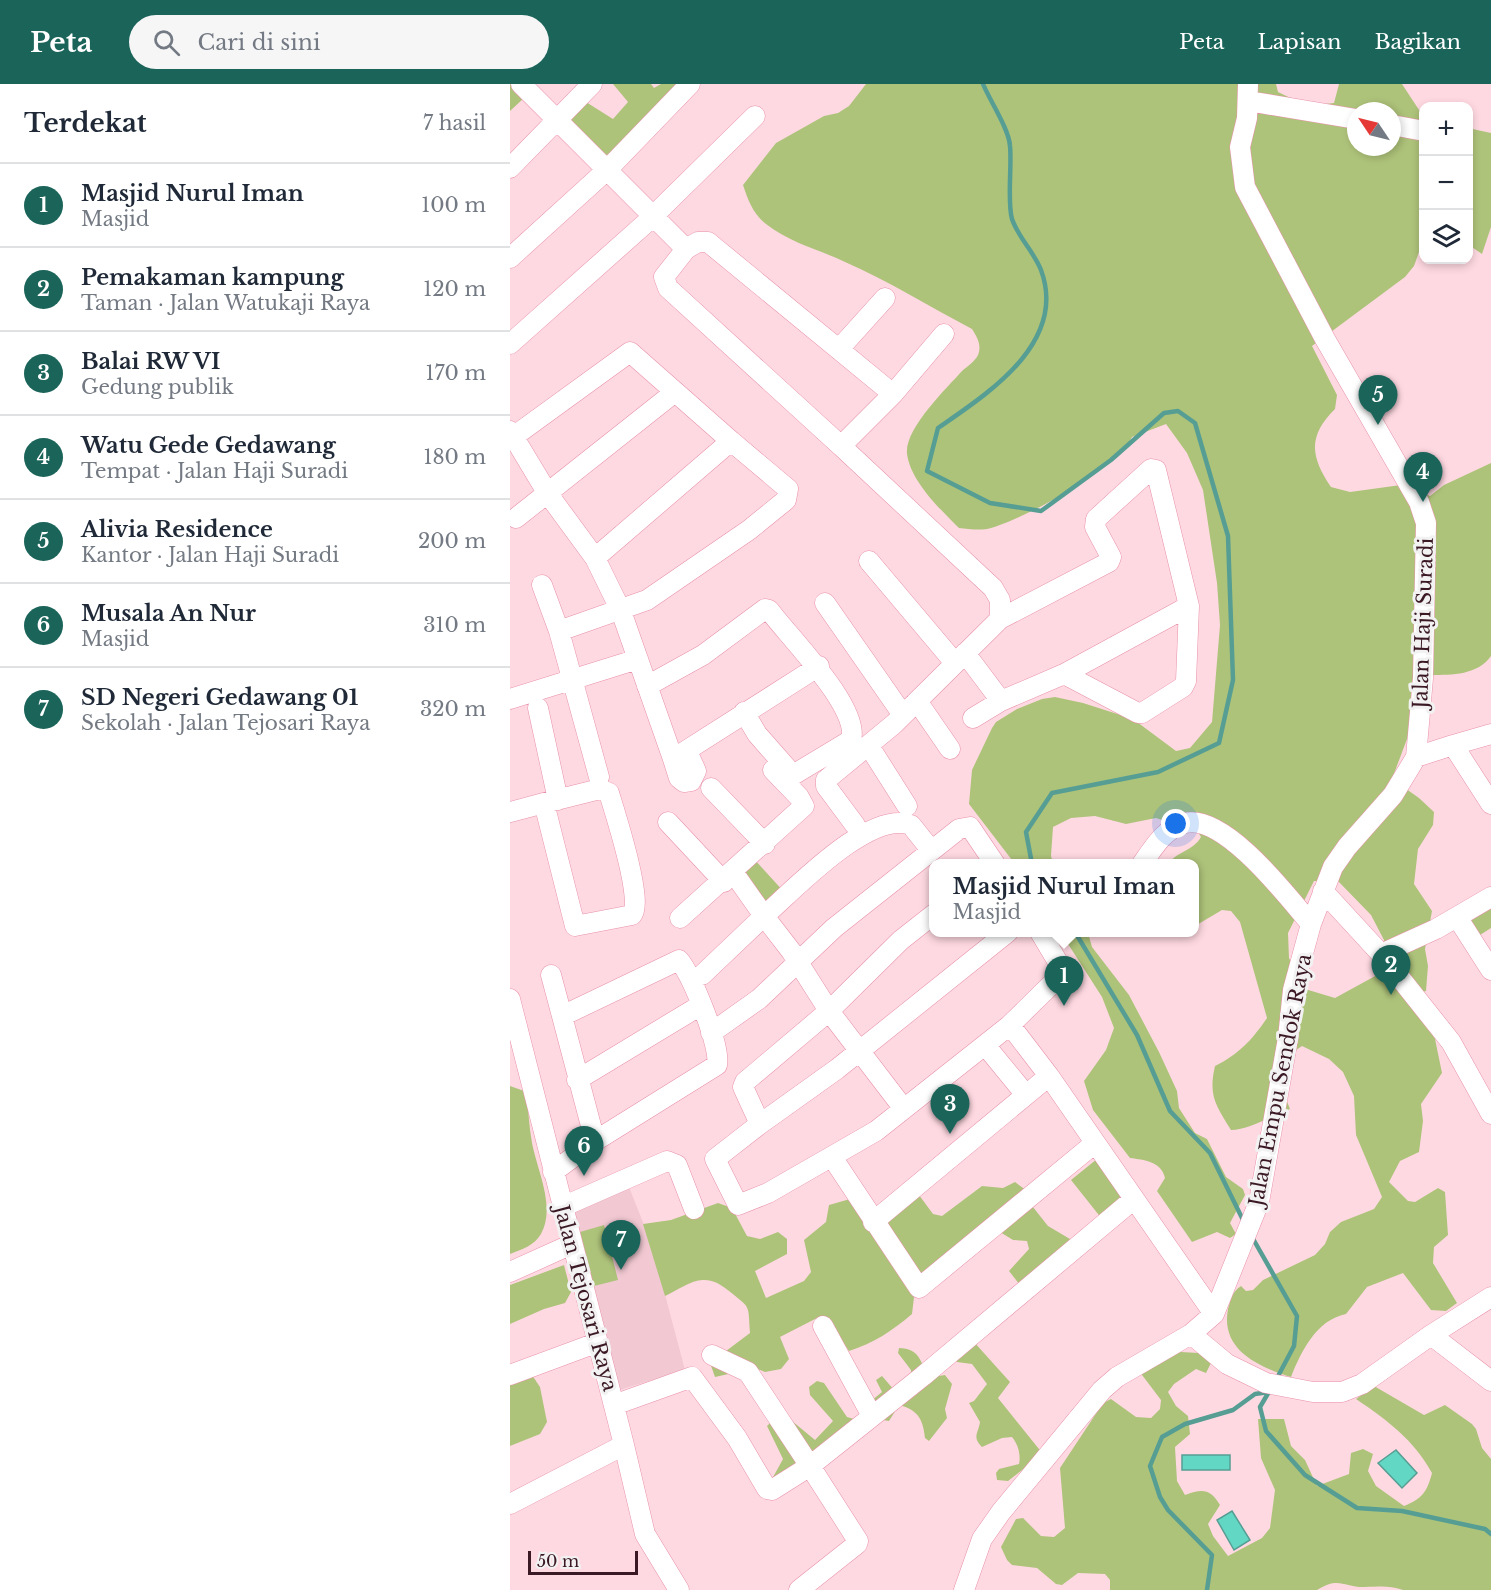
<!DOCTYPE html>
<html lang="id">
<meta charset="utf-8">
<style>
:root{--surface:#fff;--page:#f6f6f7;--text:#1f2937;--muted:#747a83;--line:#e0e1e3;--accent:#1b645a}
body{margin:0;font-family:"Libre Baskerville",serif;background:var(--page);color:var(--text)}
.controls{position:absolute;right:18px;top:18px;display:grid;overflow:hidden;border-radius:12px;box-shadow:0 3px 9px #0003}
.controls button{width:54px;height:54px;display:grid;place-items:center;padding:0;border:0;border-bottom:2px solid var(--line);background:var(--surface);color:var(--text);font:30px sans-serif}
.compass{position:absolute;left:837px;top:18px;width:54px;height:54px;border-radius:50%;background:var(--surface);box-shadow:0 3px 9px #0003;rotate:305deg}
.scale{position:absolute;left:18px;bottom:15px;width:110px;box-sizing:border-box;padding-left:6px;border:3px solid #3b1924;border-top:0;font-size:16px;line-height:21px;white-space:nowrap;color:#3b1924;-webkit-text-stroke:4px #f2f2f2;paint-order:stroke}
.you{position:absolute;left:666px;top:740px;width:21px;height:21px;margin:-15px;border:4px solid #fff;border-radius:50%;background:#1a73e8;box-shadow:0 0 0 9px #1a73e833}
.badge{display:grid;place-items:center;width:39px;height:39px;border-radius:50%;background:var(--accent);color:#fff;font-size:20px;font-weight:700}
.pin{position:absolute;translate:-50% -50px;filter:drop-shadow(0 2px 3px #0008)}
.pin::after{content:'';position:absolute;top:32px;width:21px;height:18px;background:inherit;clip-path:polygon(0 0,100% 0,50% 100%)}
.popup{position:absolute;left:419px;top:775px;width:270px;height:78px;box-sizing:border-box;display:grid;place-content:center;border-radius:12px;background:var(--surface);filter:drop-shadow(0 2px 4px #0005);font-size:20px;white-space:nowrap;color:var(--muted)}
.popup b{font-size:22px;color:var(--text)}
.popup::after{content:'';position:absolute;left:50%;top:100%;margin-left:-12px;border:12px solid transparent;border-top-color:var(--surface)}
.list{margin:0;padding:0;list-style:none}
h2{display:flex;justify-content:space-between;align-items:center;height:78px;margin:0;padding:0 24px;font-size:26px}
h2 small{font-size:20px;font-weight:400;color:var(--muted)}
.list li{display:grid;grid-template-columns:39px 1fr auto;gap:18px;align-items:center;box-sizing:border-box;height:84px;padding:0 24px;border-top:2px solid var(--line)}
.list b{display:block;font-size:22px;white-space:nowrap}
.list p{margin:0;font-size:20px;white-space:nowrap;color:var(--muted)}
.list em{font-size:20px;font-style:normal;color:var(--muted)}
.icon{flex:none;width:33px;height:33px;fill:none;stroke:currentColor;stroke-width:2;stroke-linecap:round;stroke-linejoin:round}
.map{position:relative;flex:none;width:981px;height:1506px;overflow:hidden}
header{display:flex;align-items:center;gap:36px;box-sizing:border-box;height:84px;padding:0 30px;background:var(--accent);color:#fff}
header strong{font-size:28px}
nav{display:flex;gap:33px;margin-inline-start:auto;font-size:21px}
.search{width:420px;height:54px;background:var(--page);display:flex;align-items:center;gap:15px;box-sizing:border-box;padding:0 21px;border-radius:33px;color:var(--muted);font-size:22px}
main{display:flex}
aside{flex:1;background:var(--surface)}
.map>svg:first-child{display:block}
</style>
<header>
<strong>Peta</strong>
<div class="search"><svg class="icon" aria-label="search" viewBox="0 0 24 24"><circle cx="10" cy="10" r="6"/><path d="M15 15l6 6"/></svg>Cari di sini</div>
<nav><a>Peta</a><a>Lapisan</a><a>Bagikan</a></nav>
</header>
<main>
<aside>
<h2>Terdekat<small>7 hasil</small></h2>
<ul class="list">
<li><span class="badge">1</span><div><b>Masjid Nurul Iman</b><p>Masjid</p></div><em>100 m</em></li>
<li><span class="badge">2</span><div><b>Pemakaman kampung</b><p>Taman · Jalan Watukaji Raya</p></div><em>120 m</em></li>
<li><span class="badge">3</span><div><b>Balai RW VI</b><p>Gedung publik</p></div><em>170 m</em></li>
<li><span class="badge">4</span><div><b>Watu Gede Gedawang</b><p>Tempat · Jalan Haji Suradi</p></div><em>180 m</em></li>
<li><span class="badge">5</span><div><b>Alivia Residence</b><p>Kantor · Jalan Haji Suradi</p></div><em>200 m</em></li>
<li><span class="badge">6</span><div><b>Musala An Nur</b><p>Masjid</p></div><em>310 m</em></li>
<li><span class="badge">7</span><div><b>SD Negeri Gedawang 01</b><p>Sekolah · Jalan Tejosari Raya</p></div><em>320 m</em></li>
</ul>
</aside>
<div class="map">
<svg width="981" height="1506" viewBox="0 0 981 1506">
<rect width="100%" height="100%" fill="#ffd9e2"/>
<path fill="#f2c9d3" d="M 117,1098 L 142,1161 L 175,1286 L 106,1307 L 55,1123 Z"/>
<path fill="#aec37a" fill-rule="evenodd" d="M 0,0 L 14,14 L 0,27 Z
M 103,0 L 141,0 L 144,4 L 151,0 L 171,0 L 108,65 L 95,72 L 56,36 L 76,18 L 103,35 L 118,18 Z
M 356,0 L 766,0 L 768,8 L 797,22 L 824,19 L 829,0 L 892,0 L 913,32 L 913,157 L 904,182 L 895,193 L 802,262 L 827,311 L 825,325 C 798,352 800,372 821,403 L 840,408 L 891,401 L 920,412 L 934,401 L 981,379 L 981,572 C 968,591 942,591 921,591 L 882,695 L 909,714 L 924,728 L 923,741 L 908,765 L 904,800 L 922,827 L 915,865 L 918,882 L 916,907 L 896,912 L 924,950 L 932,989 L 911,1020 L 913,1037 L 909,1068 L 890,1077 L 879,1098 L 898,1117 L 905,1118 L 928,1104 L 935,1108 L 938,1151 L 924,1163 L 923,1179 L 947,1219 L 936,1227 L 921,1226 L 893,1189 L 857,1203 L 836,1230 C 806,1236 791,1268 781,1293 C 750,1283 710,1267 718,1225 C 721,1215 722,1208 731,1202 L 736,1207 L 743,1206 L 753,1196 L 805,1171 L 815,1160 L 820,1148 L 831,1138 L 864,1125 L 872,1113 L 846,1051 L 844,1012 L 833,988 L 819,975 L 792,962 L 763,982 L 780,1025 C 761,1032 739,1046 721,1046 C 706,1021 698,1012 705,982 C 729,970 742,956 757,934 L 730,838 L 721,827 L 712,826 L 685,842 L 684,780 L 659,779 C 668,767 683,767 691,753 L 676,729 L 652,736 L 646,734 L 616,740 L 585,732 L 561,734 L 543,743 L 541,772 L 543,779 L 505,780 L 459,720 L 462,686 L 482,644 L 486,638 L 507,625 L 532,615 L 545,613 L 573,619 L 623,635 L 666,667 L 680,664 L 702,638 L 710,541 L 707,499 L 693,406 L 677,369 L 656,340 L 622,353 C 608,385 515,434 481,444 C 472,447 458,445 449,444 C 430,425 401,398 397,370 C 394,345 437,304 452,287 C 457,283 466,276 468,271 C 472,261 467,253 462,245 C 420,223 379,197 335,178 C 308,165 280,159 256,140 C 243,130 238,116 233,101 L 266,59 L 314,32 L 328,29 L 339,22 ZM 846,27 L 882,27 L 882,63 L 846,63 ZM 804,797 L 828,797 L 861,831 L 874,856 L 874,892 L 867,891 L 825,914 L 795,905 L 779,874 L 778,849 Z
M 958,44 L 981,49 L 981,143 L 972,170 L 959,161 Z
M 244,775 L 275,809 L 258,824 L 227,791 Z
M 981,820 L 981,844 L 970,851 L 961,843 L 958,832 Z
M 551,849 L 578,849 L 582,863 L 619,911 L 649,968 L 667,1007 L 669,1024 L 685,1049 L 697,1055 L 716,1093 L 733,1105 L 735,1111 L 720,1139 L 726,1150 L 720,1154 L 707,1148 L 682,1158 L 647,1107 L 655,1094 C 651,1077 634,1076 620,1074 L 583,1026 L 574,997 L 596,966 L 604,944 L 592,913 Z
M 0,1002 L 17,1008 C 18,1025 19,1042 22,1059 C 27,1086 46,1123 31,1150 C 24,1162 12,1165 0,1170 Z
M 587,1075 L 618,1114 L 592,1135 L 561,1096 Z
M 505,1098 L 517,1107 L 420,1189 L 407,1188 L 402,1230 C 382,1247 364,1259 339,1267 L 316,1234 L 307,1234 L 270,1253 L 279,1275 L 271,1285 L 255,1288 L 245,1284 L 205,1293 L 200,1279 L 240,1249 C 238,1219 241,1225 219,1207 C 211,1201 205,1196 194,1196 C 183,1195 166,1207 155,1212 L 133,1140 L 161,1136 L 208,1119 L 222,1124 L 237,1152 L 250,1155 L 268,1148 L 277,1155 L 277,1170 L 245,1187 L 256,1214 L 294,1197 L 301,1188 L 294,1156 L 316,1138 L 319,1121 L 340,1115 L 360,1145 L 409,1111 L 423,1130 L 432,1132 L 472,1102 L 493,1104 Z
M 519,1118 L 538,1142 L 560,1155 L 564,1160 L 510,1201 L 499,1187 L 519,1165 L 517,1157 L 503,1156 L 490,1148 Z
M 94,1141 L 108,1196 L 84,1202 L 70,1148 Z
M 54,1181 L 61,1208 L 55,1219 L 34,1225 L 0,1240 L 0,1201 Z
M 464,1258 L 500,1298 L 488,1314 L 533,1370 L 498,1397 L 487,1396 L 486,1389 L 489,1385 L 509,1380 C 511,1371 508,1360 502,1353 L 492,1354 L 472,1363 C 462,1353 468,1350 470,1338 L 459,1319 L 464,1317 L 477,1300 L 462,1280 L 447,1278 L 441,1272 Z
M 389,1264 C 409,1264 412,1278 417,1294 L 435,1291 L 442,1300 L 435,1325 L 437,1334 L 419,1357 L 415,1354 C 413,1335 408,1326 389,1321 L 379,1337 L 367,1335 L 361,1317 L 372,1308 L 366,1296 L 372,1292 L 385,1307 L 401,1291 L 401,1286 L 388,1269 Z
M 671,1268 L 689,1269 L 701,1279 L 696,1289 L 686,1285 L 664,1300 L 658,1308 L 666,1322 L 678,1332 L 680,1350 L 665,1363 L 667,1397 L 675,1411 C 692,1405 700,1404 710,1421 L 698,1440 L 703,1452 L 718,1472 L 752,1454 L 760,1444 L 765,1406 L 751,1374 L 748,1335 L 774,1335 L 781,1362 L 795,1376 L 807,1402 L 839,1390 L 841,1369 L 853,1365 L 863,1370 L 858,1387 L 866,1402 L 894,1422 C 912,1415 917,1408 922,1389 C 904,1356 877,1336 846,1315 L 864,1302 L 914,1331 L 935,1321 L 962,1340 L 966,1345 L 972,1364 L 981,1375 L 981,1506 L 893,1506 C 878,1501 869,1503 854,1503 C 833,1503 829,1492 807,1506 L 600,1506 L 600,1496 L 595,1490 L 568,1489 L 552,1501 L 546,1500 L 527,1484 L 502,1481 L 497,1476 L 491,1463 L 506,1435 L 513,1434 L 531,1452 L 544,1453 L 555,1444 L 550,1384 L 593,1319 L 601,1315 L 626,1333 L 641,1334 L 650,1325 L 651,1316 L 629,1287 L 661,1270 Z
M 22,1291 L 30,1303 L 37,1338 L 30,1350 L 0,1362 L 0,1300 Z
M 307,1297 L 314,1299 L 337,1333 L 351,1337 L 356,1349 L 327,1373 L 293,1379 L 262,1395 L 273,1375 L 257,1342 L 263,1336 L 276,1332 L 305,1356 L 323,1337 L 300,1311 L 299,1303 Z"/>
<path fill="#62d7c4" stroke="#569e94" stroke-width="1.5" d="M 886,1366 L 907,1389 L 892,1404 L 868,1379 Z
M 672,1371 L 720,1371 L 720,1386 L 672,1386 Z
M 722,1427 L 740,1456 L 724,1466 L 707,1436 Z"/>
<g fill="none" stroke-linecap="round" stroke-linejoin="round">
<path stroke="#569e94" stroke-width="4.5" d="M 473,0 C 480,17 499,45 500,62 C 502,82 497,118 502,135 C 508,153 524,168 531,186 C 558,259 477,310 428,344 L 417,387 L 480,419 L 531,427 L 601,376 L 654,329 L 668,327 L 685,339 L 718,452 L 723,596 L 709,659 L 648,688 L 542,709 L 516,748 L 522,780
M 565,848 L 627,951 L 660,1027 L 700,1069 L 734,1138
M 742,1153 L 787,1232 L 784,1262 L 766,1296
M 760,1306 L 750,1323 L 756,1347 L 795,1391 L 847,1424 L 892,1427 L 975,1445 L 981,1450
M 697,1506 L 702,1471 L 658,1426 L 650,1413 L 640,1382 L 652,1353 L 675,1340 L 723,1326 L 745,1310 L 759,1308"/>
<defs>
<path id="minor" d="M 11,0 L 176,165 L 154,193 L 158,204 L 331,362 L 383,310 L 198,158 L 188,158 L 176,165
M 738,17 L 846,35
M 882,41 L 914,47
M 0,84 L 82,0
M 0,174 L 98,85 L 180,0
M 0,260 L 137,138 L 245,32
M 329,265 L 375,214
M 383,310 L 434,250
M 0,347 L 38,410 L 85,474 L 111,527 L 163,675 L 309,582
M 3,353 L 120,268 L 221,357 L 85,474
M 331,362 L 483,504 L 490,516 L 490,535 L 384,640 L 316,696 L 316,702 L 345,741
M 6,434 L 165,308
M 359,477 L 445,579
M 32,501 L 49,547 L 89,693
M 315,519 L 393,631
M 49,547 L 137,516 L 239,446 L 276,416 L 278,405 L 221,357
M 455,569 L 491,617
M 554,590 L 679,522
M 137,602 L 193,571 L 255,525 L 259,526 C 278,552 351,624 341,656 L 283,691 L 247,650 L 234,628
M 0,615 L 128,575
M 407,617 L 440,665
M 28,624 L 48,716
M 463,634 L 491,617 L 554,590 L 628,629 L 632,629 L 673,603 L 676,597 L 679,522 L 646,386 L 641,385 L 586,435 L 585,443 L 601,473 L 599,478 L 490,535
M 943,661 L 981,650
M 359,662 L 397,722
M 906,673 L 943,661 L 981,720
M 163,675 L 169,694 L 174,698 L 181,697 L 186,687 L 177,667
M 201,704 L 255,760
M 0,728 L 34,719 L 65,842 L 122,831 C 134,818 105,729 99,709 L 90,705 L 34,719
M 158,738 L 214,798
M 632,780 C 643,764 655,744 675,739 C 714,729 778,813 801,840
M 223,788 L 254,832 C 283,807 359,725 401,741 L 421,766
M 813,807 L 871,870 L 941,958 L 981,1030
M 424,830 L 391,856 L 319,927 L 235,998 L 233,1003 L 250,1040 L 327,985 L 498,848
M 947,833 L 981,886
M 170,834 L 294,722 L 289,713 L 263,686
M 871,870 L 926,845 L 981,813
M 41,891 L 52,932
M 192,891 L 254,832 L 281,867 L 319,927 L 394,1025
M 0,915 L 114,1361 L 135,1450 L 169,1506
M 500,941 L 551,891 L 549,880 L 530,848
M 201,949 L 249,915 L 324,844 L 449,745 L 460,743 L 485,780
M 475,961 L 516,1011
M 67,996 L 191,921
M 250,1040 L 205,1075 L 228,1121 L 258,1109 L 366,1047 L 500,941 L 539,992 L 704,1230
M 322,1073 L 409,1204 L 585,1059
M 43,1088 L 85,1057 L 207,981 C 211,962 182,892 169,876 L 52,932 L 85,1057
M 52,1123 L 157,1077 L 167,1081 L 184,1125
M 363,1138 L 539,992
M 0,1188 L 62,1160
M 313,1242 L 362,1332
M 681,1250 L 717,1280 L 756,1299 L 803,1308 L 832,1308 L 852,1300 L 921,1251 L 981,1213
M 921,1251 L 981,1297
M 202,1271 L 238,1288 L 300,1382 L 413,1292 L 624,1115
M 0,1291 L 86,1259
M 104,1321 L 182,1293 L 227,1354 L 257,1405 L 262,1406 L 300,1382 L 348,1457 L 347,1460 L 289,1506
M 0,1420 L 114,1361
M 454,1506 L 472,1455 L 491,1428 L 592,1306 L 607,1293 L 681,1250 L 704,1230 L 749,1118 L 778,954 L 783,906 L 801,840 L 823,783 L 837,763 L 883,711 L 906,673 L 913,594 L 916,439 L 909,418 L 815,255 L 735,103 L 730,63 L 737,34 L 738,0"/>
</defs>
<use href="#minor" stroke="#e891aa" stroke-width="21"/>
<use href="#minor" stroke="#fff" stroke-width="20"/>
</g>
<g text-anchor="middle" stroke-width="6" stroke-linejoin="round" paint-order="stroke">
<g font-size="20" fill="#3b1924" stroke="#f2f2f2">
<text transform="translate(913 539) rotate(-88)" y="7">Jalan Haji Suradi</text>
<text transform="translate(770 996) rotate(-79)" y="7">Jalan Empu Sendok Raya</text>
<text transform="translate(76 1214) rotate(75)" y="7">Jalan Tejosari Raya</text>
</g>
</g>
</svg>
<div class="controls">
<button>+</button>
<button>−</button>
<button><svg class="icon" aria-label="layers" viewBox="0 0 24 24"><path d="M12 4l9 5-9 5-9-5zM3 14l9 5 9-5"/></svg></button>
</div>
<svg class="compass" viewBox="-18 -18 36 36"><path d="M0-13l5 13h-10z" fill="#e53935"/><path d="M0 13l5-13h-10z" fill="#747a83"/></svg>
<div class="scale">50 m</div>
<div class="you"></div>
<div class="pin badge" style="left:554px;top:922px">1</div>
<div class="popup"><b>Masjid Nurul Iman</b>Masjid</div>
<div class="pin badge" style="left:881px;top:911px">2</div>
<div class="pin badge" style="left:440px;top:1050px">3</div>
<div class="pin badge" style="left:913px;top:418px">4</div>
<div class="pin badge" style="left:868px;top:341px">5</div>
<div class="pin badge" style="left:74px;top:1092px">6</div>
<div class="pin badge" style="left:111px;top:1186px">7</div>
</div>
</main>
